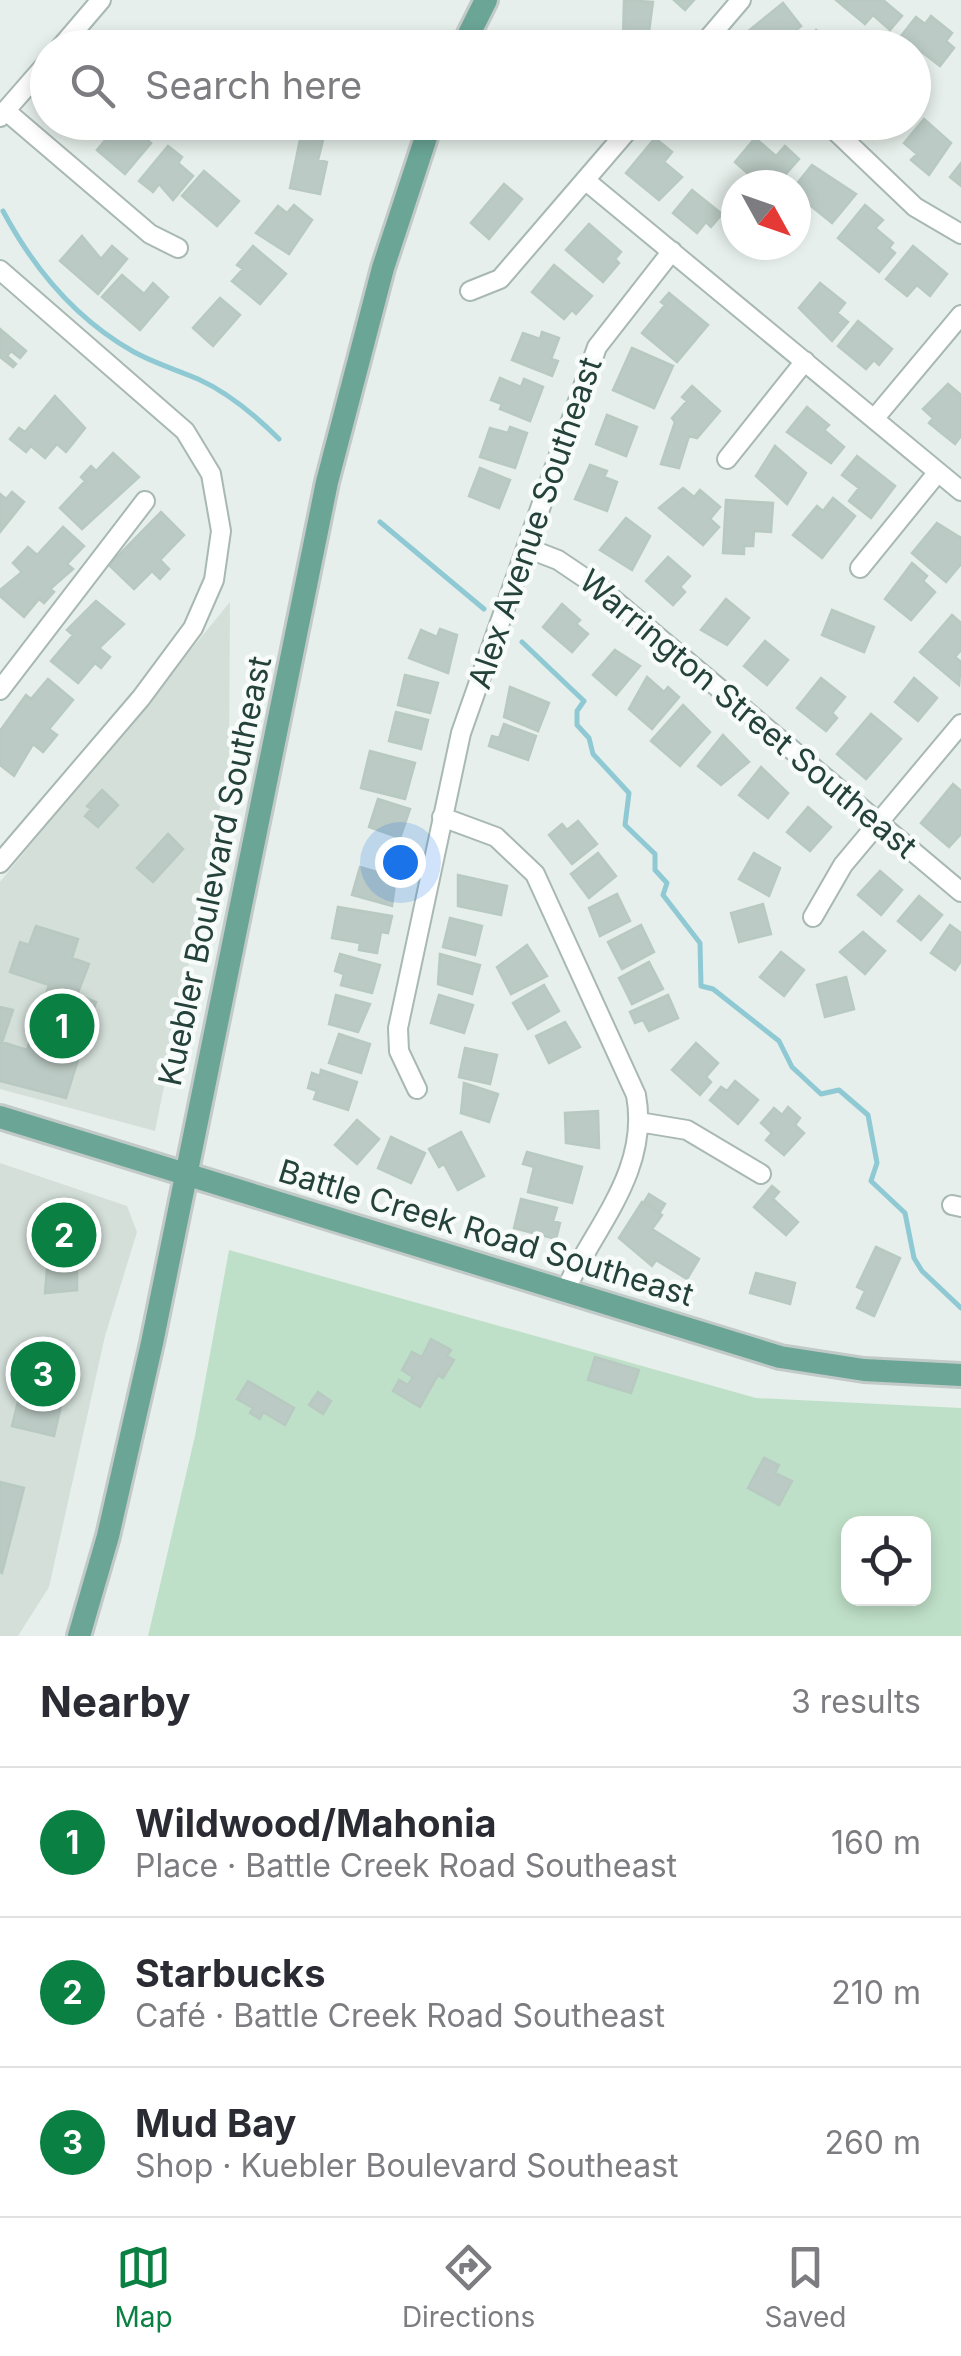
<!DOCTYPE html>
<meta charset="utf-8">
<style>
:root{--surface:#fff;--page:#f2f2f3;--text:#2b2b33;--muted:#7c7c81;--line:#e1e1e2;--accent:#0b8043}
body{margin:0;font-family:Inter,sans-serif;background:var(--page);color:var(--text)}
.controls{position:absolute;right:30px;bottom:30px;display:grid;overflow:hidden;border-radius:20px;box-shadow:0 5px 15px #0003}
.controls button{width:90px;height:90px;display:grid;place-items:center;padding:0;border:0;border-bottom:2px solid var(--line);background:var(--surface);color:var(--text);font:50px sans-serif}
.compass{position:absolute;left:721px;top:170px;width:90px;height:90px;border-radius:50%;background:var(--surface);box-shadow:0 5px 15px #0003;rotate:130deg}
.you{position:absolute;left:400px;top:862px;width:35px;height:35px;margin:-25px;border:8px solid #fff;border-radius:50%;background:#1a73e8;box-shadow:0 0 0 15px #1a73e833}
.badge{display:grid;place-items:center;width:65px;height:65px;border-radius:50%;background:var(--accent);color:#fff;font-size:32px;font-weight:700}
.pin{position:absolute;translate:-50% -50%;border:5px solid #fff;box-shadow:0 2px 10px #0006}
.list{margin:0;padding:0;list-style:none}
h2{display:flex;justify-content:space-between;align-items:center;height:130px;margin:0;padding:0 40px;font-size:42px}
h2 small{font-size:32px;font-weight:400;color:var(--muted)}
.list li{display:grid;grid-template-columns:65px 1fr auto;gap:30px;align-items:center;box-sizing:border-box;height:150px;padding:0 40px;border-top:2px solid var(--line)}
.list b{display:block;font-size:38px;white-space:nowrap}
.list p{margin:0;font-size:32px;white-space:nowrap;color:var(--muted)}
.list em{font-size:32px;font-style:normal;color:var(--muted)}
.icon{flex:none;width:55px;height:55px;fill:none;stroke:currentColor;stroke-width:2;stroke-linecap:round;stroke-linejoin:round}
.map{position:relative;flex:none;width:961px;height:1636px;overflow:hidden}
.search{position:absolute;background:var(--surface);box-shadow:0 5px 15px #0003;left:30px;right:30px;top:30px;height:110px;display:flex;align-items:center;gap:25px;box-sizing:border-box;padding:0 35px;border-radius:55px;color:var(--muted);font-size:38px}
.sheet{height:580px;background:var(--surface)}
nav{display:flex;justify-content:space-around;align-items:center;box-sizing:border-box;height:140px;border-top:2px solid var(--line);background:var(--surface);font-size:28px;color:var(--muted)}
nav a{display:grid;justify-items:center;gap:5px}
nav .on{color:var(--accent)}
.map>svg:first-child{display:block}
</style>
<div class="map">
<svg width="961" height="1636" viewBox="0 0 961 1636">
<rect width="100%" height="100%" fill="#e6efeb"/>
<path fill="#d4dfda" d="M 230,602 L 229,763 L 155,1131 L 0,1089 L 0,882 Z
M 0,1163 L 127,1206 L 137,1232 L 105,1336 L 49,1587 L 18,1636 L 0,1636 Z"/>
<path fill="#bfe0c8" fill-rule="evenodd" d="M 229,1250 L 756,1398 L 961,1408 L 961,1636 L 148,1636 L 195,1436 ZM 848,1524 L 924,1524 L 924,1598 L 848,1598 Z"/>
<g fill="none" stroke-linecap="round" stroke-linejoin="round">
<path stroke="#8ec9d4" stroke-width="5" d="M 3,211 C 34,269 75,319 134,352 C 154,363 177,370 198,379 C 229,393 256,416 279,439
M 380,522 L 484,609
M 522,642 L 584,701 L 577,711 L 577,725 L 589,738 L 593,754 L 629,793 L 625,825 L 655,854 L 655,870 L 667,883 L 663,895 L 700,943 L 701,986 L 713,989 L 779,1041 L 792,1067 L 821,1094 L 839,1090 L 868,1115 L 877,1163 L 871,1181 L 905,1213 L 914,1258 L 922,1271 L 961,1308"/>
</g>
<path fill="#bbcac4" stroke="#b8c9c2" stroke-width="2.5" d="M 624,0 L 653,2 L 647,46 L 623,43 Z
M 674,0 L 694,0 L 685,10 Z
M 836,0 L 883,0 L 902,16 L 890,30 L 873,15 L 865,24 Z
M 783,3 L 801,26 L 785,39 L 780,32 L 762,48 L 734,48 L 731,45 Z
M 931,16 L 952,33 L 946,41 L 954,48 L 940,66 L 901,36 L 916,17 L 925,24 Z
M 816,30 L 829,41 L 832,37 L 845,48 L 802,48 Z
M 924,119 L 951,143 L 929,175 L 911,160 L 917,154 L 904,143 Z
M 60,122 L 90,122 L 77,137 Z
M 120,122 L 128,122 L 151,143 L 125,174 L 97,150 Z
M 530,122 L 551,122 L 543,132 Z
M 869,122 L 894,122 L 883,135 Z
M 301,135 L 323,140 L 318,160 L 327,162 L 320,194 L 290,188 Z
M 655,138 L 672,152 L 664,162 L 682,177 L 659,200 L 626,173 Z
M 755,138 L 776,156 L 785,146 L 799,159 L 776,185 L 761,185 L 735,162 Z
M 168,146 L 182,157 L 178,163 L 193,176 L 173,200 L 159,184 L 153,192 L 139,181 Z
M 961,163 L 961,186 L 950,177 Z
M 812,165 L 856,194 L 832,223 L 796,194 L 796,185 Z
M 204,171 L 239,201 L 217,226 L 182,196 Z
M 504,184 L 522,199 L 489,239 L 471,223 Z
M 692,190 L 722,214 L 711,227 L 706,222 L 697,233 L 673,213 Z
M 294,205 L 312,220 L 289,254 L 256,233 L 278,206 L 287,213 Z
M 865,205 L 883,220 L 875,228 L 893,243 L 889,248 L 895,253 L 879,272 L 838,238 Z
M 589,224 L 621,252 L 615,259 L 619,263 L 603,282 L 566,250 Z
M 82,236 L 101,259 L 112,246 L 127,259 L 98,294 L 60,261 Z
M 253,246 L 286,274 L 260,304 L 232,281 L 243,269 L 237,265 Z
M 913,246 L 947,274 L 930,296 L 917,285 L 907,296 L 886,279 Z
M 554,265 L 592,296 L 576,314 L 572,310 L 564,319 L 532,292 Z
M 122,275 L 144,294 L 153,283 L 168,297 L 140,330 L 102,297 Z
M 820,283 L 845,303 L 837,313 L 848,322 L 832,341 L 799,308 Z
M 669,293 L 708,325 L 677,362 L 642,333 L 665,305 L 661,302 Z
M 220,298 L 240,315 L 213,346 L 193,328 Z
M 858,321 L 892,349 L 879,365 L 874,360 L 866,369 L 838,346 Z
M 0,329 L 26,351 L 20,358 L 11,351 L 7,356 L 16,364 L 13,367 L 0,357 Z
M 542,332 L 559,338 L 551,359 L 558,361 L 552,376 L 512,360 L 523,333 L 540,339 Z
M 632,348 L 673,366 L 654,408 L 613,390 Z
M 500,378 L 521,387 L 524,379 L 543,387 L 530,421 L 500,409 L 502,404 L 491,400 Z
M 948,384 L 961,395 L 961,436 L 955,444 L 929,423 L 933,418 L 923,409 Z
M 692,386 L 720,411 L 697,438 L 689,436 L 679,468 L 661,464 L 675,422 L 672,418 L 687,401 L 682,397 Z
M 55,396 L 85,428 L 66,452 L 57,444 L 45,458 L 31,446 L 26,452 L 10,439 L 19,428 L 25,432 Z
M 807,407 L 829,425 L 824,430 L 844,447 L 831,463 L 787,432 Z
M 607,415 L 637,427 L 626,456 L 596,444 Z
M 510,427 L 527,433 L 515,468 L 480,457 L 490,428 L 508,433 Z
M 775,446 L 806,473 L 787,504 L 756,476 Z
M 113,453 L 139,477 L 82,529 L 60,508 L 85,481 L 81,477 L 91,466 L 96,471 Z
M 857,456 L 895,486 L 871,518 L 849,501 L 859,488 L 842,475 Z
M 590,465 L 607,471 L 604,477 L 617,482 L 607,511 L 575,499 Z
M 480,468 L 510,480 L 499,508 L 469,496 Z
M 683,488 L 694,497 L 700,490 L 720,507 L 710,519 L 719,527 L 703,545 L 659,508 Z
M 12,492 L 24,502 L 0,532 L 0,494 L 6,499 Z
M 833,498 L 855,516 L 822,558 L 793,535 L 817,506 L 823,511 Z
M 726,500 L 773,503 L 771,532 L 754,531 L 753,546 L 744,546 L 744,554 L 723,553 Z
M 161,512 L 184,535 L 160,560 L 169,569 L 160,579 L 152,571 L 134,589 L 109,565 Z
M 626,518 L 650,536 L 632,570 L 600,550 Z
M 937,523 L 961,538 L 961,564 L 946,582 L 912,553 Z
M 63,527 L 84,546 L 67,564 L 73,569 L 50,589 L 54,592 L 44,603 L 39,599 L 24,617 L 0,596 L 0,590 L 22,572 L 13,563 L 28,547 L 37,555 Z
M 668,557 L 690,576 L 680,587 L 685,592 L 673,605 L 646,581 Z
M 912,563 L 927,576 L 923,581 L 935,592 L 911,620 L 885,599 Z
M 726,599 L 749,618 L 727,645 L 701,630 Z
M 96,601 L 124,624 L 99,648 L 110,657 L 101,668 L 95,663 L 78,683 L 51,661 L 73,635 L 67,630 Z
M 562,604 L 580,620 L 576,624 L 588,634 L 572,652 L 543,627 Z
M 832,610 L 874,627 L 864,652 L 822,635 Z
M 952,615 L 961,623 L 961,650 L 955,657 L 961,662 L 959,685 L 920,652 Z
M 440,629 L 457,635 L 448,673 L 409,658 L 421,630 L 437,637 Z
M 765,641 L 788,660 L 767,685 L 744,666 Z
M 615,650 L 640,666 L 616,695 L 593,675 Z
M 405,675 L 438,683 L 430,713 L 398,705 Z
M 647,677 L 664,692 L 668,687 L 679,697 L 652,729 L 629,709 Z
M 821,678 L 845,697 L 832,713 L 837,718 L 826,731 L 797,708 Z
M 914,678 L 937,698 L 918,721 L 895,702 Z
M 48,679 L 73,700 L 49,729 L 57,735 L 43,752 L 33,744 L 14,776 L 0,765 L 0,731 L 26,695 L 31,699 Z
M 510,687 L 549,703 L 538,731 L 504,717 Z
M 683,705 L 710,732 L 680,766 L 651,741 Z
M 396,712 L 428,720 L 421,749 L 389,741 Z
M 871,714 L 901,739 L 866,779 L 837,754 Z
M 504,724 L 536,736 L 528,760 L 489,746 L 492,736 L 499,738 Z
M 723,735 L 749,762 L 721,785 L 698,766 Z
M 370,751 L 415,763 L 405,799 L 361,788 Z
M 761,767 L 788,793 L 768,818 L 739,795 Z
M 953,784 L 961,791 L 961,834 L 949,847 L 921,823 Z
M 102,790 L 118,805 L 98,827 L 85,816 L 91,809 L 87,806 Z
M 378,799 L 410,809 L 400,838 L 369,827 Z
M 808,807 L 831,827 L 810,851 L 787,832 Z
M 578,821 L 597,844 L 572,864 L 549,835 L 562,824 L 567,830 Z
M 168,834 L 183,849 L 153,882 L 137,868 Z
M 598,853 L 616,876 L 589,898 L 571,874 Z
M 754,853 L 780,868 L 769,896 L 739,879 Z
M 380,864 L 397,869 L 392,906 L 352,895 L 360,867 L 377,872 Z
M 880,871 L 902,890 L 881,915 L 858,895 Z
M 458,875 L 507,886 L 501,915 L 458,906 Z
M 617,894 L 630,921 L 600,936 L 589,908 Z
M 919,896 L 942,915 L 921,940 L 898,921 Z
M 763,904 L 771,934 L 739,942 L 731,913 Z
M 338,907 L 392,916 L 388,933 L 381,932 L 377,953 L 359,950 L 360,943 L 332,938 Z
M 450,918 L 482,926 L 475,955 L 443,947 Z
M 641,925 L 654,952 L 622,969 L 608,942 Z
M 950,925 L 961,933 L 961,961 L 955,970 L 931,953 Z
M 36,926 L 78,939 L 72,958 L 89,964 L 77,995 L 96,1002 L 66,1098 L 0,1081 L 0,1007 L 13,1010 L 2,1042 L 27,1050 L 49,985 L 10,972 L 20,942 L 29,945 Z
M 863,932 L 885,951 L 865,974 L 840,952 Z
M 527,945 L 547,976 L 511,994 L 497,967 Z
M 781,952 L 804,970 L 784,996 L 760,977 Z
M 340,954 L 380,965 L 372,993 L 341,985 L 344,974 L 335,971 Z
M 440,954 L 480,965 L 472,994 L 438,984 Z
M 649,962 L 663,989 L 632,1004 L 619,978 Z
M 846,977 L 854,1009 L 825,1017 L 817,985 Z
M 544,985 L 559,1011 L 528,1029 L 513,1003 Z
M 336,995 L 370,1004 L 358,1032 L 329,1024 Z
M 439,995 L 473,1005 L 464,1033 L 431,1023 Z
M 668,995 L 678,1018 L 649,1031 L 643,1020 L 635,1023 L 630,1012 Z
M 565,1022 L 580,1047 L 549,1063 L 536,1036 Z
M 339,1034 L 370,1044 L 361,1073 L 329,1063 Z
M 696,1043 L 718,1063 L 706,1077 L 711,1082 L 700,1095 L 672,1070 Z
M 465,1048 L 497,1055 L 490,1084 L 459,1077 Z
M 321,1070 L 357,1082 L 348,1110 L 314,1099 L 317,1091 L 308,1088 L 312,1073 L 320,1076 Z
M 735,1081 L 758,1100 L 738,1124 L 710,1100 L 721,1087 L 727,1091 Z
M 464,1083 L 498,1094 L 489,1122 L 461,1113 Z
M 788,1107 L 800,1118 L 795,1125 L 804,1133 L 784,1155 L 766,1140 L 772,1133 L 761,1123 L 774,1108 L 782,1115 Z
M 598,1111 L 599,1148 L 566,1143 L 565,1113 Z
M 357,1120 L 379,1139 L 357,1164 L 335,1145 Z
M 461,1132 L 484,1176 L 458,1190 L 444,1164 L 439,1167 L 429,1149 Z
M 391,1137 L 425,1153 L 411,1183 L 378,1168 Z
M 527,1152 L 582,1167 L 572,1203 L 528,1192 L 534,1167 L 523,1164 Z
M 772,1186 L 779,1192 L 773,1199 L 798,1222 L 786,1235 L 754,1207 Z
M 649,1194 L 665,1204 L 660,1212 L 644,1202 Z
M 521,1199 L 557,1208 L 553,1221 L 560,1223 L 556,1239 L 514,1228 Z
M 642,1202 L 662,1215 L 652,1229 L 699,1259 L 687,1279 L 656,1260 L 652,1266 L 619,1238 Z
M 77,1219 L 77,1290 L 45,1293 L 51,1220 Z
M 876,1247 L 900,1258 L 874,1316 L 857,1308 L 865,1291 L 857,1287 Z
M 756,1273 L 795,1283 L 790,1304 L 750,1293 Z
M 431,1339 L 451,1350 L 447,1356 L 454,1360 L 443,1378 L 438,1375 L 420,1407 L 393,1391 L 399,1380 L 408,1385 L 413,1377 L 402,1370 L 412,1352 L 422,1357 Z
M 31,1348 L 72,1358 L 54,1436 L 12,1426 Z
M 595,1357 L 639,1370 L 631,1393 L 588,1380 Z
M 248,1381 L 294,1408 L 285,1425 L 263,1412 L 260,1419 L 250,1413 L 253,1408 L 237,1399 Z
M 318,1392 L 331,1401 L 323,1414 L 309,1405 Z
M 764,1458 L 779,1465 L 775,1473 L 792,1481 L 779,1505 L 748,1488 Z
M 0,1482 L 24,1488 L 2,1573 L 0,1572 Z"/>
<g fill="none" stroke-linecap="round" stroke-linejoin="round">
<defs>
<path id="minor" d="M 60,48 L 101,0
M 700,48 L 741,0
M 6,111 L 150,234 L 178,248
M 0,117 L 48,62
M 826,122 L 915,207 L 961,234
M 585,180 L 961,491
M 0,270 L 185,431 L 211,474 L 221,531 L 214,580 L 193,628 L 141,698 L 0,863
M 470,291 L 500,279 L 635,122
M 874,419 L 961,315
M 727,459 L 805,361
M 527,548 L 558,560 L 601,589 L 961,892
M 860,568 L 938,472
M 0,690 L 145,501
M 442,817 L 496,837 L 535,874 L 636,1095 C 650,1171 595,1226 565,1291
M 813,917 L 843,865 L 961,724
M 417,1089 L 399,1051 L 398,1028 L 461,733 L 597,347 L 672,251
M 639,1122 L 687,1130 L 761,1174
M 952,1205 L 961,1207"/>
<path id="major" d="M 462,48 L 486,0
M 0,1117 L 780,1357 L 864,1370 L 961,1375
M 79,1636 L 108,1536 L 152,1343 L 327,482 L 383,268 L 431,122"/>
</defs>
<use href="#minor" stroke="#a8b8b2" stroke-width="22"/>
<use href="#major" stroke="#c2cac8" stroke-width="28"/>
<use href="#minor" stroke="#fff" stroke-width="18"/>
<use href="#major" stroke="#6aa596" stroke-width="22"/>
</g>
<g text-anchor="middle" stroke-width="9" stroke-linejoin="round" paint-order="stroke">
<g font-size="32" fill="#24423a" stroke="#f7fbf9">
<text transform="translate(535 523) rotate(-71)" y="11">Alex Avenue Southeast</text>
<text transform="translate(748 714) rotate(40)" y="11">Warrington Street Southeast</text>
<text transform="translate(215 871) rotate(-78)" y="11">Kuebler Boulevard Southeast</text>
<text transform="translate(486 1233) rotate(17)" y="11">Battle Creek Road Southeast</text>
</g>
</g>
</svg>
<div class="controls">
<button><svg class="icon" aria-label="locate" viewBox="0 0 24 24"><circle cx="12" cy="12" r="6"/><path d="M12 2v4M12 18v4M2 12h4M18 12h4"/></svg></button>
</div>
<svg class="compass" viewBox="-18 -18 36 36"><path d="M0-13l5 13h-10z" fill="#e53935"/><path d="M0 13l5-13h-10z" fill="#7c7c81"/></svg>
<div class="you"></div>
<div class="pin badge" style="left:62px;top:1026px">1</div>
<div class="pin badge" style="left:64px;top:1235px">2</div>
<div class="pin badge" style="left:43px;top:1374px">3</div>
<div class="search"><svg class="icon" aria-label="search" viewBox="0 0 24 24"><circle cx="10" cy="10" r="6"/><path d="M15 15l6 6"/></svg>Search here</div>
</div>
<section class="sheet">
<h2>Nearby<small>3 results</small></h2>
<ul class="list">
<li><span class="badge">1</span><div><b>Wildwood/Mahonia</b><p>Place · Battle Creek Road Southeast</p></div><em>160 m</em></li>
<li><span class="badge">2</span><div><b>Starbucks</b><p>Café · Battle Creek Road Southeast</p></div><em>210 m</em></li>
<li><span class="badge">3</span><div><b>Mud Bay</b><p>Shop · Kuebler Boulevard Southeast</p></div><em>260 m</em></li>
</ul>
</section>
<nav>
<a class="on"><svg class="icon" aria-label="map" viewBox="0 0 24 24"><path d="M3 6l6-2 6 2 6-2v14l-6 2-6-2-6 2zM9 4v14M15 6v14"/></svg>Map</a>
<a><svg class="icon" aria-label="directions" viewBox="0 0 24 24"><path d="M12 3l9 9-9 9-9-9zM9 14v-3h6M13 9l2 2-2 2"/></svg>Directions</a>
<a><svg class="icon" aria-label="saved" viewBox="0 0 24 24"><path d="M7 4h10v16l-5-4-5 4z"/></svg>Saved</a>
</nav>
